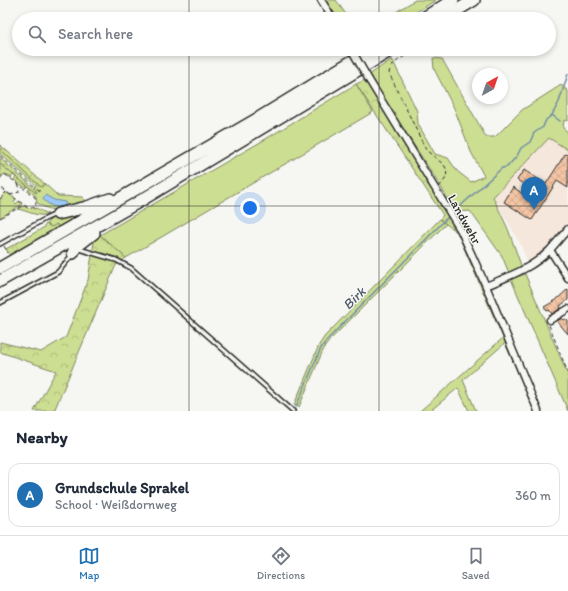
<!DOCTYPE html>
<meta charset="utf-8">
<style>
:root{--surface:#fff;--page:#f2f2f3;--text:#1f2937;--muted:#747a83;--line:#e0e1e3;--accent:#1f6fb2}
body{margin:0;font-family:Itim,sans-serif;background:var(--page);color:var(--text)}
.compass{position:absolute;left:472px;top:68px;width:36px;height:36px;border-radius:50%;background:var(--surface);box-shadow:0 2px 6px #0003;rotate:40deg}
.you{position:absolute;left:250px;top:208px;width:14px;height:14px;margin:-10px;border:3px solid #fff;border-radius:50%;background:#1a73e8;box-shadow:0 0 0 6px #1a73e833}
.badge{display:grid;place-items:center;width:26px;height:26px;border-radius:50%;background:var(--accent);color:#fff;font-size:13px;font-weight:700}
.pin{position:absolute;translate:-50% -33px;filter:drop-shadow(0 1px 2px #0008)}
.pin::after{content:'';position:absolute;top:21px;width:14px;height:12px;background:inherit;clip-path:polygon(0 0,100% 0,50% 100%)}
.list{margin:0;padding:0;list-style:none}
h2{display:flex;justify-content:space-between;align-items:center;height:52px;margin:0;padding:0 16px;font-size:17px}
h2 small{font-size:13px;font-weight:400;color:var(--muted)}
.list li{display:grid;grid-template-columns:26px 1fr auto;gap:12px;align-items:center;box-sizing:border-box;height:64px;margin:0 8px 8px;padding:0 8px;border:1px solid var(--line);border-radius:12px}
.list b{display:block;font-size:15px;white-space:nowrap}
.list p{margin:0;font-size:13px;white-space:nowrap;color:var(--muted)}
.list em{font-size:13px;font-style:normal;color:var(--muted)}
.icon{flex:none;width:22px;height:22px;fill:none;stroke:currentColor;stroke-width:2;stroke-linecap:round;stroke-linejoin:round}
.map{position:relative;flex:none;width:568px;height:411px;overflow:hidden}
.search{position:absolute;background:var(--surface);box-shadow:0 2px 6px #0003;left:12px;right:12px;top:12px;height:44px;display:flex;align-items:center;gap:10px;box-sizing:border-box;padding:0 14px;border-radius:22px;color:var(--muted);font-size:15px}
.sheet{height:124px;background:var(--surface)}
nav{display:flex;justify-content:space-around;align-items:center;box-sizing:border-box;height:56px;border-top:1px solid var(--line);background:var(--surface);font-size:11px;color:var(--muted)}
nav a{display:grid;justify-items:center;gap:2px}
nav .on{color:var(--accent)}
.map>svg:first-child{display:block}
</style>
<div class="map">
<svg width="568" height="411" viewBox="0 0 568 411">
<defs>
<pattern id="forest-crowns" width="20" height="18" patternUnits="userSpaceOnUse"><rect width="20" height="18" fill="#ccde92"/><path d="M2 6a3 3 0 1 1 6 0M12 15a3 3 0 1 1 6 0" fill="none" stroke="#afbf7e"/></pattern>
<pattern id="water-ripples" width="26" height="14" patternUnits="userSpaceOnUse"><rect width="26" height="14" fill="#9bc9f6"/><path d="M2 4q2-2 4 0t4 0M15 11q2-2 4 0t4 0" fill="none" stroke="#86add3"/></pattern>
<pattern id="building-cross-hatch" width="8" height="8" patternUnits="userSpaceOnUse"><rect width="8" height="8" fill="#f4c5a4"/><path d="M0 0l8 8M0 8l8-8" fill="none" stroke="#d1a98d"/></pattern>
</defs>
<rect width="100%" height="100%" fill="#f6f6f2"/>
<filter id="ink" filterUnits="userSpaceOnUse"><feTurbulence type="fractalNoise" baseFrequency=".025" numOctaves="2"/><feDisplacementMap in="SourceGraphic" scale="8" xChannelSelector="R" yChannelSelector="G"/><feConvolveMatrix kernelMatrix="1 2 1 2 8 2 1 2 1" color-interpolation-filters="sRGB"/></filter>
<g filter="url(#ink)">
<path fill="#f5e7db" d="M 549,138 L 568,150 L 568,224 L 540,254 L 528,263 L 520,243 L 493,197 Z"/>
<path fill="#ccde92" stroke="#7c845e" d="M 325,0 L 336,0 L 349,19 L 336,19 Z
M 415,0 L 436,0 L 405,19 L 385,19 Z
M 433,58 L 442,59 L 486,137 L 495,137 L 522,110 L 561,85 L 568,91 L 568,121 L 564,120 L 563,128 L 568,132 L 568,150 L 549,138 L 493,197 L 508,229 L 522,268 L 509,273 L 502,256 L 470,211 L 455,212 L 441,187 L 369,75 L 392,59 L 417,111 L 418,124 L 435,154 L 448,158 L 457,171 L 471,182 L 484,176 L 471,152 L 454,108 L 434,69 Z
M 356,84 L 373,112 L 126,258 L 100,235 L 264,140 Z
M 0,149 L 41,187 L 45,184 L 58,196 L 83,197 L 87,205 C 67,209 55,215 37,203 L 36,196 L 28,190 L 30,188 L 27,186 L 26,188 L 14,180 L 16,177 L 13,175 L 11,178 L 6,174 L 0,176 L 0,164 L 36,193 L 37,192 L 34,188 L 36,185 L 0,154 Z
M 5,193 L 7,193 L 16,199 L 14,202 L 16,204 L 19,201 L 22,204 L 0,218 L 0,200 Z
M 24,206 L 27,208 L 32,207 L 35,209 L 36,208 L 48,214 C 40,218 27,211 18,209 Z
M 89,210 L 58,227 L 58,226 L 51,227 L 46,224 L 53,217 Z
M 440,219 L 446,224 L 330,340 L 324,348 L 299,407 L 294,405 L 319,345 L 325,336 Z
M 453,223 L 462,237 L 492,310 L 494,312 L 537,411 L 534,411 L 505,343 L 463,380 L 476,411 L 469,411 L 458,388 L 430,411 L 420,411 L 503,338 L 457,232 L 451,228 Z
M 525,274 L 568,375 L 568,411 L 511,279 Z"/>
<path fill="url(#forest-crowns)" stroke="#7c845e" d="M 365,80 L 370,85 L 453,223 L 451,228 L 440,219 L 443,215 L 356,84 Z
M 0,145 L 45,184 L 41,187 L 0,149 Z
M 0,158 L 34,188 L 37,192 L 36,193 L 0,164 Z
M 46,224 L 51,227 L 57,224 L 58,227 L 10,255 L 6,249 L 43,228 Z
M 100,235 L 126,258 L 116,265 L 54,411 L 34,411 L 56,371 L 0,352 L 0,342 L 41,352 L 66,337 L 88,280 L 95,236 Z"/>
<path fill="url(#water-ripples)" stroke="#6e8aa5" d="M 45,195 L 54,200 L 65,202 L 66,205 C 58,210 49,206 43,199 Z"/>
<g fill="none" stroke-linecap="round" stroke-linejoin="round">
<path stroke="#6e8aa5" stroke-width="1.5" d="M 552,115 L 560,121
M 455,211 L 502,168 L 507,167 L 517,156 L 521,148 L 530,142 L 534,133 L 543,127 L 546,120 L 552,115 L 559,102 L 568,74
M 296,407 L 321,348 L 327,340 L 448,217"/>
</g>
<path fill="url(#building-cross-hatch)" stroke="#2b2b2b" d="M 565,154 L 568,155 L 568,188 L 557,181 L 532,220 L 504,202 L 513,187 L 526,196 L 531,189 L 517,180 L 524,170 L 546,184 Z
M 568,289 L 568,300 L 560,306 L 561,308 L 552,314 L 549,310 L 547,311 L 544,307 L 556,300 Z
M 562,318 L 564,320 L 566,319 L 568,321 L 568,334 L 557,321 Z"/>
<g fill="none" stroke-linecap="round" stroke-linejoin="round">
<defs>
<path id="lane" d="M 0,244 L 45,219 L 56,214
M 79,249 L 116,260 L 131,268 L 293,411
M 0,303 L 58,272 L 72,255"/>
<path id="street" d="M 321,0 L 333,19
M 369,80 L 461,231 L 486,286 L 538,411
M 550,250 L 568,229
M 486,286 C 509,276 531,269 550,250 L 568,278
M 550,320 L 568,309"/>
<path id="highway" d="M 422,19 L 453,0
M 443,19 L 474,0
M 58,214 L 87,207 L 110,199
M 73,253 L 75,248 L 94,233
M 0,268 L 257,119 L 372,49
M 0,281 L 135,204 L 393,49"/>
</defs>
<use href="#lane" stroke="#2b2b2b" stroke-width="6"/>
<use href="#street" stroke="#2b2b2b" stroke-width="9"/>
<use href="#highway" stroke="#2b2b2b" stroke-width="14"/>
<path stroke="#2b2b2b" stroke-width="1" stroke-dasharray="4 3" stroke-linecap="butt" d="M 417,49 C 408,55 391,61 389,73 L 426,150 L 444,165 L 447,170 L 446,178 L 440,186
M 0,156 L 41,192
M 0,179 L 3,175 L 6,175 L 35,197 L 36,206 L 35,208 L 33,207 L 27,207 L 0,187
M 10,195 L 19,192 L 19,185
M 0,199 L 6,192
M 0,218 L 24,205
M 4,246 L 8,253
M 549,325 L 568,373"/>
<use href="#lane" stroke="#f6f6f2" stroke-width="3"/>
<use href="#street" stroke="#f6f6f2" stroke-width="6"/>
<use href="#highway" stroke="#f6f6f2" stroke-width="11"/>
<defs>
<path id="street-bridge" d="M 351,49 L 369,80"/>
</defs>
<use href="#street-bridge" stroke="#2b2b2b" stroke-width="9" stroke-linecap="butt"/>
<use href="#street-bridge" stroke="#f6f6f2" stroke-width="6"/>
</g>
</g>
<path fill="none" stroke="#2b2b2b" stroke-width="1" stroke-opacity="0.55" d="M 189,0 L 189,19M 379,0 L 379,19M 189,49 L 189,411M 379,49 L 379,411M 0,206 L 568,206"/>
<g text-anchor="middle" stroke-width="3" stroke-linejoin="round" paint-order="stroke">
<g font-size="13" fill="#2b2b2b" stroke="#f6f6f2">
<text transform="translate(465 219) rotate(61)" y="5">Landwehr</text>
</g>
<g font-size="14" font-style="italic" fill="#4d5a68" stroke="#f6f6f2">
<text transform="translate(354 298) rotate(-45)" y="5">Birk</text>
</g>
</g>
</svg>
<svg class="compass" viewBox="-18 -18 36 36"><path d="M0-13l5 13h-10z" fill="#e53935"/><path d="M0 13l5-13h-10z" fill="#747a83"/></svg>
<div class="you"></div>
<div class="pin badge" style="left:534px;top:210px">A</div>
<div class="search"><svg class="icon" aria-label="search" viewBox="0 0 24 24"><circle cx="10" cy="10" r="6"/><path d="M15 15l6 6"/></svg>Search here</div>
</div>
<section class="sheet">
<h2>Nearby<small></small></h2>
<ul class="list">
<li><span class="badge">A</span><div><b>Grundschule Sprakel</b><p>School · Weißdornweg</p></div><em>360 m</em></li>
</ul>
</section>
<nav>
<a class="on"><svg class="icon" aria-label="map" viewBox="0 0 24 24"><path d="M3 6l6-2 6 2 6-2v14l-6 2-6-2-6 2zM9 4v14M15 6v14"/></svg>Map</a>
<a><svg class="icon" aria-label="directions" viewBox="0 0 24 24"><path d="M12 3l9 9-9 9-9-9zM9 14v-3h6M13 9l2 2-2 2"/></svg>Directions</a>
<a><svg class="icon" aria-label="saved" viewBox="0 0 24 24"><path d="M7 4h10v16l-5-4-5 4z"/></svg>Saved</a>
</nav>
